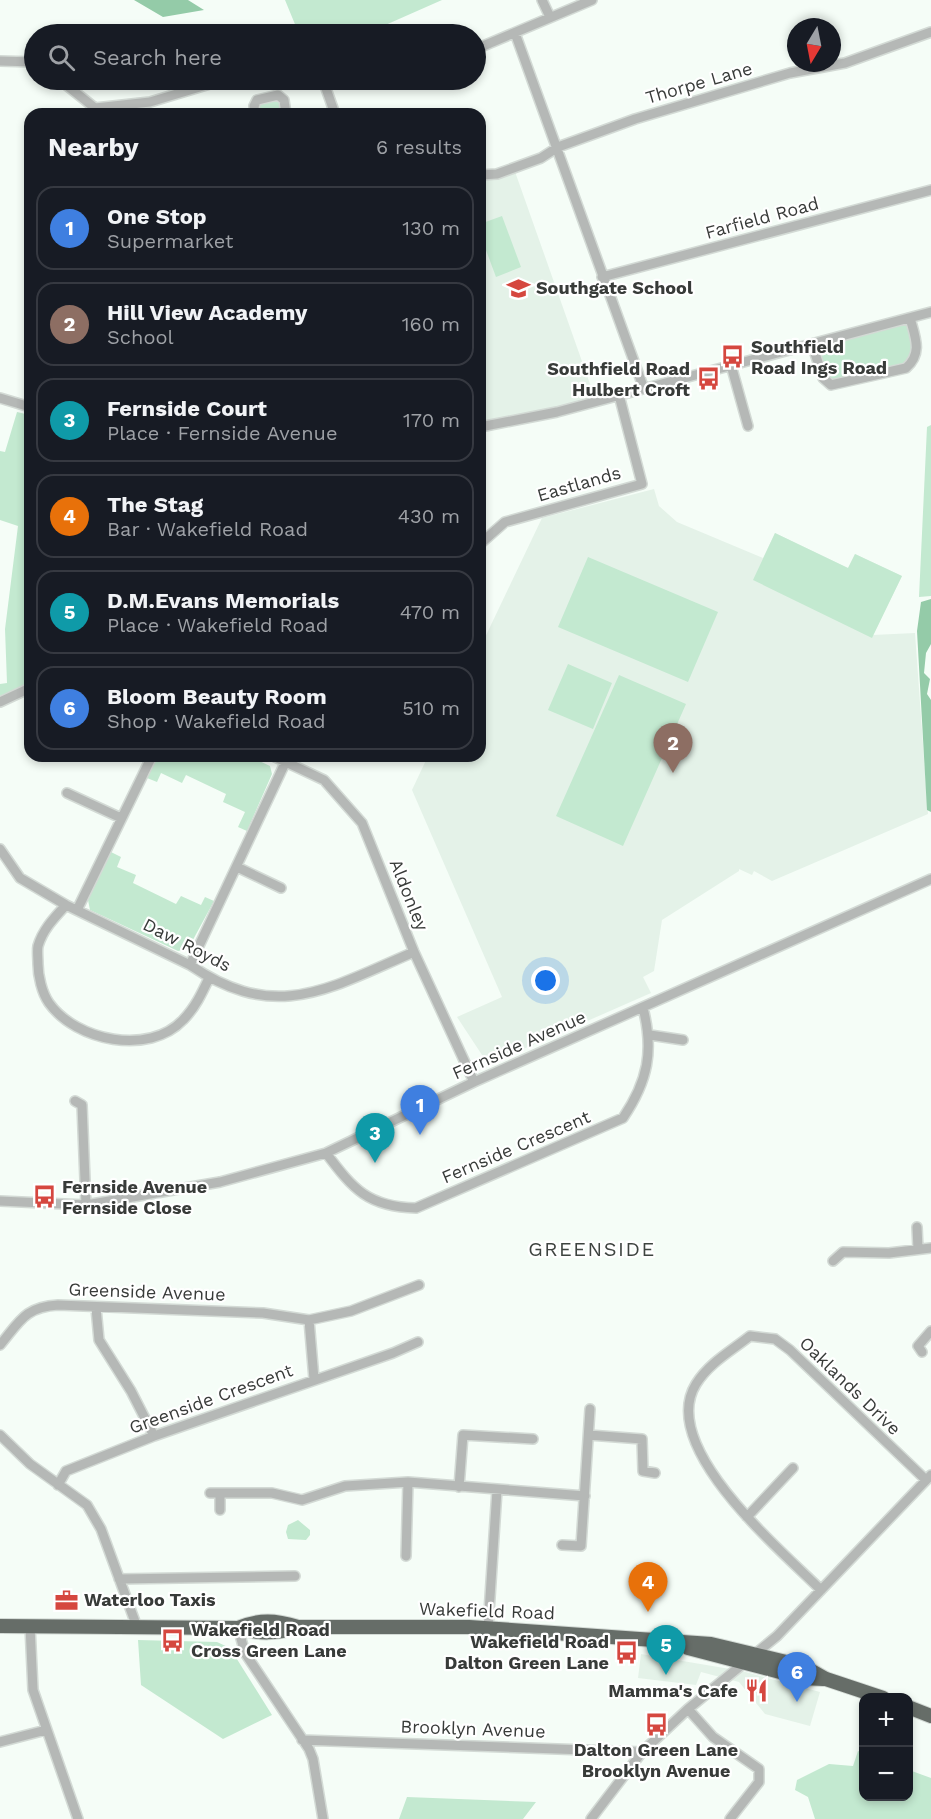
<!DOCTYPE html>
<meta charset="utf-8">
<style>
:root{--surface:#171b24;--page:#20242c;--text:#f1f3f6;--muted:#9ea1a6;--line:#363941;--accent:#8c9099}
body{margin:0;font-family:"Work Sans",sans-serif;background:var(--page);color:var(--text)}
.controls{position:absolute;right:18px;bottom:18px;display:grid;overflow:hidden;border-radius:12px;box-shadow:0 3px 9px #0003}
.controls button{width:54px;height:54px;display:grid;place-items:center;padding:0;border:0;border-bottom:2px solid var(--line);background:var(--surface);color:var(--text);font:30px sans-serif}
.compass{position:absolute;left:787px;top:18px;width:54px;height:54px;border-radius:50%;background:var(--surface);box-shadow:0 3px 9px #0003;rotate:190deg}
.you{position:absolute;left:546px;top:981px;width:21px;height:21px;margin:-15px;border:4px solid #fff;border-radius:50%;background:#1a73e8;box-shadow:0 0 0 9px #1a73e833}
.badge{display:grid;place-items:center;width:39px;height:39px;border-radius:50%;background:var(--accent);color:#fff;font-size:20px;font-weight:700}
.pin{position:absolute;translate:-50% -50px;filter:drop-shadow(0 2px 3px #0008)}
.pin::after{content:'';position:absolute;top:32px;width:21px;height:18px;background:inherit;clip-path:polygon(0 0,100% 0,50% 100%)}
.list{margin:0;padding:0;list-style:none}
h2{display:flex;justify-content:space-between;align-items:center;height:78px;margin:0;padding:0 24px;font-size:26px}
h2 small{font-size:20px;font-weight:400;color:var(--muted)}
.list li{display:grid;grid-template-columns:39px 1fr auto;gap:18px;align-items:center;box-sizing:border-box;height:84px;margin:0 12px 12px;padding:0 12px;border:2px solid var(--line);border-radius:18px}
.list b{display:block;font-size:22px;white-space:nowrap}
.list p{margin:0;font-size:20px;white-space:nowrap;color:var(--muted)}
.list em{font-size:20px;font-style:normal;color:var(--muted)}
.icon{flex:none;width:33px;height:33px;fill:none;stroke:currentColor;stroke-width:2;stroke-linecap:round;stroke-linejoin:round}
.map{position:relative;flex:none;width:931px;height:1819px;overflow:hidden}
.search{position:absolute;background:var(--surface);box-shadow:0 3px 9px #0003;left:24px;top:24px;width:462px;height:66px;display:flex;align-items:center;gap:15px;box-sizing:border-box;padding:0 21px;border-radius:33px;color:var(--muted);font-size:22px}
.panel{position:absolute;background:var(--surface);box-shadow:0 3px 9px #0003;left:24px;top:108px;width:462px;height:654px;border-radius:18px}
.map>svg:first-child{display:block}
</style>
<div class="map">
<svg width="931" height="1819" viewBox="0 0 931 1819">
<rect width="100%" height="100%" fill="#f5fdf7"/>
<path fill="#e4f2e8" d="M 513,166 L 596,401 L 480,427 L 480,175 Z
M 654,489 L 659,506 L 677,522 L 763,558 L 775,533 L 848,568 L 855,554 L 902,576 L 873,635 L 915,633 L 928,814 L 772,881 L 754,871 L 752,875 L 739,869 L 739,871 L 662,920 L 654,971 L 643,977 L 651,993 L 494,1062 L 484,1058 L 457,1017 L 502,997 L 412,790 L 428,756 L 480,756 L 480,648 L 542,518 Z
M 641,1654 L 742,1671 L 820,1692 L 810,1726 L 765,1714 L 739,1682 L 701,1672 L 696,1685 L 638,1678 Z"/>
<path fill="#c3e9d0" d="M 285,0 L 442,0 L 365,34 L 299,34 Z
M 278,95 L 286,114 L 255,114 L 257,100 Z
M 502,216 L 521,267 L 496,277 L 480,234 L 480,224 Z
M 912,318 L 918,349 L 906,368 L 831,385 L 812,344 Z
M 17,412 L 30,415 L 30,684 L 0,696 L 0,684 L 7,683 L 5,629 L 18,526 L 0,520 L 0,451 L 5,452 Z
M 931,425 L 931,596 L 919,597 L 927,427 Z
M 775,533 L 848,568 L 855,554 L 902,576 L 872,638 L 753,580 Z
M 588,557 L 718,612 L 688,682 L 558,627 Z
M 568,664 L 612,683 L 593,729 L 548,710 Z
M 619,675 L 686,704 L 623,846 L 556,816 Z
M 158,756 L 249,756 L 270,766 L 272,774 L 247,831 L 238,827 L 245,812 L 223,802 L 226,794 L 186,775 L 182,783 L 161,773 L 157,782 L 147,778 Z
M 111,852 L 121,857 L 117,867 L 136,875 L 133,883 L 176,904 L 181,896 L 201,905 L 205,897 L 214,901 L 188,949 L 178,951 L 90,910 L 88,900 Z
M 298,1520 L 310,1530 L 310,1535 L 306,1540 L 288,1539 L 286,1532 L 288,1525 Z
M 138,1640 L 217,1642 L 230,1648 L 272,1715 L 223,1739 L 141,1685 Z
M 858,1751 L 863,1753 L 864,1796 L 908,1796 L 909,1770 L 931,1778 L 931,1819 L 815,1819 L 808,1797 L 795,1790 L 797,1780 L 829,1764 L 853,1766 Z
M 407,1797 L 536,1802 L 523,1819 L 399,1819 Z"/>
<path fill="#94cba8" d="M 134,0 L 188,0 L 204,10 L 163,17 Z
M 931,599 L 931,644 L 926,653 L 924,673 L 930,679 L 927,694 L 931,700 L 931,812 L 927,810 L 917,631 L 921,602 Z"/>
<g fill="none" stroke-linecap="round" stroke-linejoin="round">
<defs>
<path id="minor" d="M 542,0 L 550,17
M 515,33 L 644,389
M 476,49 L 592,0
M 0,61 L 34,62
M 60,80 L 95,108 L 150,102 L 223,80
M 323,80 L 335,114
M 389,84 L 401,80
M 255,114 L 254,106 L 257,100 L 278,95 L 284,100 L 286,114
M 480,175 L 497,174 L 541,158 L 558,147 L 635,119 L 790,73 L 845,63 L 931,32
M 602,277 L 931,190
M 812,344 L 823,378 L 831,385 L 906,368 C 923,353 915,337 910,318
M 731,365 L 748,426
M 0,398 L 30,407
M 480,427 L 557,412 L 931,312
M 480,544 L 505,522 L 642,484 L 619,395
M 0,702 L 30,688
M 273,756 L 324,780 L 362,823 L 414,952 L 474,1082
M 67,793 L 121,818
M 0,849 L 20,878 L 66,905 L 190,965 C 277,1024 329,988 414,952
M 237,867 L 281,888
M 66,905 C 55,917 43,929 38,946 C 37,951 38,958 38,964 C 38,976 42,993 49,1003 C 76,1041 149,1056 183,1020 C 195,1008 202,993 209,978
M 78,908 L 152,756
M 190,965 L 286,761
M 650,1035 L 683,1040
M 75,1101 L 82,1105 L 86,1205
M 326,1153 C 353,1189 368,1207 416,1208 L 623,1118 C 648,1081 654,1051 643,1008
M 0,1201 L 86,1205 L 220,1182 L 326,1153 L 474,1082 L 931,879
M 917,1227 L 918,1249
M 833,1261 L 843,1252 L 889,1253 L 931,1248
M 96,1308 L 99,1340 L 131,1391 L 154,1436
M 309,1320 L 314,1379
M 0,1345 C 20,1321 25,1307 58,1305 L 263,1313 L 309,1320 L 351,1311 L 419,1285
M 922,1352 L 918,1346 L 931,1331
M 0,1435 L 30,1464 L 87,1505 L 101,1529 L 137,1627
M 589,1435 L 642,1439 L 643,1471 L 655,1473
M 58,1485 L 66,1471 L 154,1436 L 393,1353 L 418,1342
M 459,1487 L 463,1435 L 533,1439
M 210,1493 L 272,1493 L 302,1500 L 345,1486 L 408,1482 L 585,1496
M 220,1510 L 220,1493
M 747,1517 L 793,1468
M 562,1545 L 581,1546 L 590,1409
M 406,1556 L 408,1482
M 119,1579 L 295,1576
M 821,1590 C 782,1551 657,1447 696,1384 C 709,1363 731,1351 750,1336 L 775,1339 L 790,1350 L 926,1480
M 30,1626 L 33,1690 L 78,1819
M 238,1628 L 245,1653 L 309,1749 L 313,1759 L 323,1819
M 488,1628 L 497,1490
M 688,1709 L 713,1737 L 759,1769 L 759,1782 L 730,1819
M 302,1740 L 642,1752
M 0,1742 L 46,1730
M 591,1819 L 642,1752 L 688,1709 L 777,1636 L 931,1475"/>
<path id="highway" d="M 0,1626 L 238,1628 C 260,1634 276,1634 298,1627 L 469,1627 L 711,1644 L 803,1666 L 826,1679 L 883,1698
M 238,1628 C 260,1619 275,1620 298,1627
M 688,1648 L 803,1678 L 823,1679
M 908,1707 L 931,1716"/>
</defs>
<use href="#minor" stroke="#d3dad5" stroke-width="12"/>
<use href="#highway" stroke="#d3dad5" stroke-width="16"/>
<use href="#minor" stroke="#b5b8b6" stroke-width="9"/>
<use href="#highway" stroke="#666d68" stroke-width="14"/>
</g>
<defs>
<symbol id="school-bare" viewBox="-9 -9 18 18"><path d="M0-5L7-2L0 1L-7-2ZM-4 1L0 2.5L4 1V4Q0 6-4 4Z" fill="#d5473f" stroke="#fff" stroke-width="2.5" paint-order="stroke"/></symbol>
<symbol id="bus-bare" viewBox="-9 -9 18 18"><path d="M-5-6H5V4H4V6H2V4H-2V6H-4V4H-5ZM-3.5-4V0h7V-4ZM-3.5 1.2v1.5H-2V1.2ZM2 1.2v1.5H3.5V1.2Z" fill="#d5473f" stroke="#fff" stroke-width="2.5" paint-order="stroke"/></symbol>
<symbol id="office-bare" viewBox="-9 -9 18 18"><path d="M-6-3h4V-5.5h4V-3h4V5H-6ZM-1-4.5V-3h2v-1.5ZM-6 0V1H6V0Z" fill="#d5473f" stroke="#fff" stroke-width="2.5" paint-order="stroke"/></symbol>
<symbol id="restaurant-bare" viewBox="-9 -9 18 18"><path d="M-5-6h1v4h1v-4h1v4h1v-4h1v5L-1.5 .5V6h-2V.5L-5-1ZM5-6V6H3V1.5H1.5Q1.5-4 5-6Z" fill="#d5473f" stroke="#fff" stroke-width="2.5" paint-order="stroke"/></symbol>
</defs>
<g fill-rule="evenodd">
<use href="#school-bare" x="502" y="272" width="33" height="33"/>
<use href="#bus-bare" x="716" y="340" width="33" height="33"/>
<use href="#bus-bare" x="692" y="362" width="33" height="33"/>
<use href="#bus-bare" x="28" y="1180" width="33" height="33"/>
<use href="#office-bare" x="50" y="1584" width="33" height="33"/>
<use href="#bus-bare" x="156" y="1624" width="33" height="33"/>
<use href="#bus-bare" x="610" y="1636" width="33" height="33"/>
<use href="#restaurant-bare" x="740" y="1674" width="33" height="33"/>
<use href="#bus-bare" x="640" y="1708" width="33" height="33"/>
</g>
<g text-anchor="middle" stroke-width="4.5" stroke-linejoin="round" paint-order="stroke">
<g font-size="18" fill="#383b39" stroke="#fff">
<text transform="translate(699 83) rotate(-16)" y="6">Thorpe Lane</text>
<text transform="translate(762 218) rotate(-15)" y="6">Farfield Road</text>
<text transform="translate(579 484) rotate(-16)" y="6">Eastlands</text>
<text transform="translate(409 895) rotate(68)" y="6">Aldonley</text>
<text transform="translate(187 945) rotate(27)" y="6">Daw Royds</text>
<text transform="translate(519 1045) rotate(-24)" y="6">Fernside Avenue</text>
<text transform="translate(516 1147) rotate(-23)" y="6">Fernside Crescent</text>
<text transform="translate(147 1292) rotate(2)" y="6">Greenside Avenue</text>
<text transform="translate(850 1386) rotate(44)" y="6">Oaklands Drive</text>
<text transform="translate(211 1399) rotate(-20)" y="6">Greenside Crescent</text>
<text transform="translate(487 1611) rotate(2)" y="6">Wakefield Road</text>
<text transform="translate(473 1729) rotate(2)" y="6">Brooklyn Avenue</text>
</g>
<g font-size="18" font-weight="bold" fill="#383b39" stroke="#fff" text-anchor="start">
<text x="536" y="294">Southgate School</text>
<text x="751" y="353">Southfield<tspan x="751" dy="21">Road Ings Road</tspan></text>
<text x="690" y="375" text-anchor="end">Southfield Road<tspan x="690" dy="21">Hulbert Croft</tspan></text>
<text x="62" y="1193">Fernside Avenue<tspan x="62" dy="21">Fernside Close</tspan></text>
<text x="84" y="1606">Waterloo Taxis</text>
<text x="191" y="1636">Wakefield Road<tspan x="191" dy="21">Cross Green Lane</tspan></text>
<text x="609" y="1648" text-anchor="end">Wakefield Road<tspan x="609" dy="21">Dalton Green Lane</tspan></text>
<text x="738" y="1697" text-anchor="end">Mamma's Cafe</text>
<text x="656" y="1756" text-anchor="middle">Dalton Green Lane<tspan x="656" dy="21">Brooklyn Avenue</tspan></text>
</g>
<g font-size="20" letter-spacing="1.5" fill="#3e4440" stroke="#fff">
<text x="592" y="1256">GREENSIDE</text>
</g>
</g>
</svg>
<div class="controls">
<button>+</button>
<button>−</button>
</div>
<svg class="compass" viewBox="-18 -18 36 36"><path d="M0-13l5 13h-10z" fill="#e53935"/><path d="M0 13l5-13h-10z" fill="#9ea1a6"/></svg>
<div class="you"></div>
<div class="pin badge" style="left:420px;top:1135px;background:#3f7fe0">1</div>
<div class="pin badge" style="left:673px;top:773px;background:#8d6e63">2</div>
<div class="pin badge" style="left:375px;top:1163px;background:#0f9aa8">3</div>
<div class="pin badge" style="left:648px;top:1612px;background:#e8710a">4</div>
<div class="pin badge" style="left:666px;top:1675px;background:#0f9aa8">5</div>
<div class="pin badge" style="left:797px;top:1702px;background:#3f7fe0">6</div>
<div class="search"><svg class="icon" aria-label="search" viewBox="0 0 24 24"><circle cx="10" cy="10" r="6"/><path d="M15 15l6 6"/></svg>Search here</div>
<section class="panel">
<h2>Nearby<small>6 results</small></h2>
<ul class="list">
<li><span class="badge" style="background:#3f7fe0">1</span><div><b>One Stop</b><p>Supermarket</p></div><em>130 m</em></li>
<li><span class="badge" style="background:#8d6e63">2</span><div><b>Hill View Academy</b><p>School</p></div><em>160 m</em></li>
<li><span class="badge" style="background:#0f9aa8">3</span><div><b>Fernside Court</b><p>Place · Fernside Avenue</p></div><em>170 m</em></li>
<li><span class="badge" style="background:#e8710a">4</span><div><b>The Stag</b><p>Bar · Wakefield Road</p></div><em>430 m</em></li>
<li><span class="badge" style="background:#0f9aa8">5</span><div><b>D.M.Evans Memorials</b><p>Place · Wakefield Road</p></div><em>470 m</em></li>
<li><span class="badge" style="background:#3f7fe0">6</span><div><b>Bloom Beauty Room</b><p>Shop · Wakefield Road</p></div><em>510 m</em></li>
</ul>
</section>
</div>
